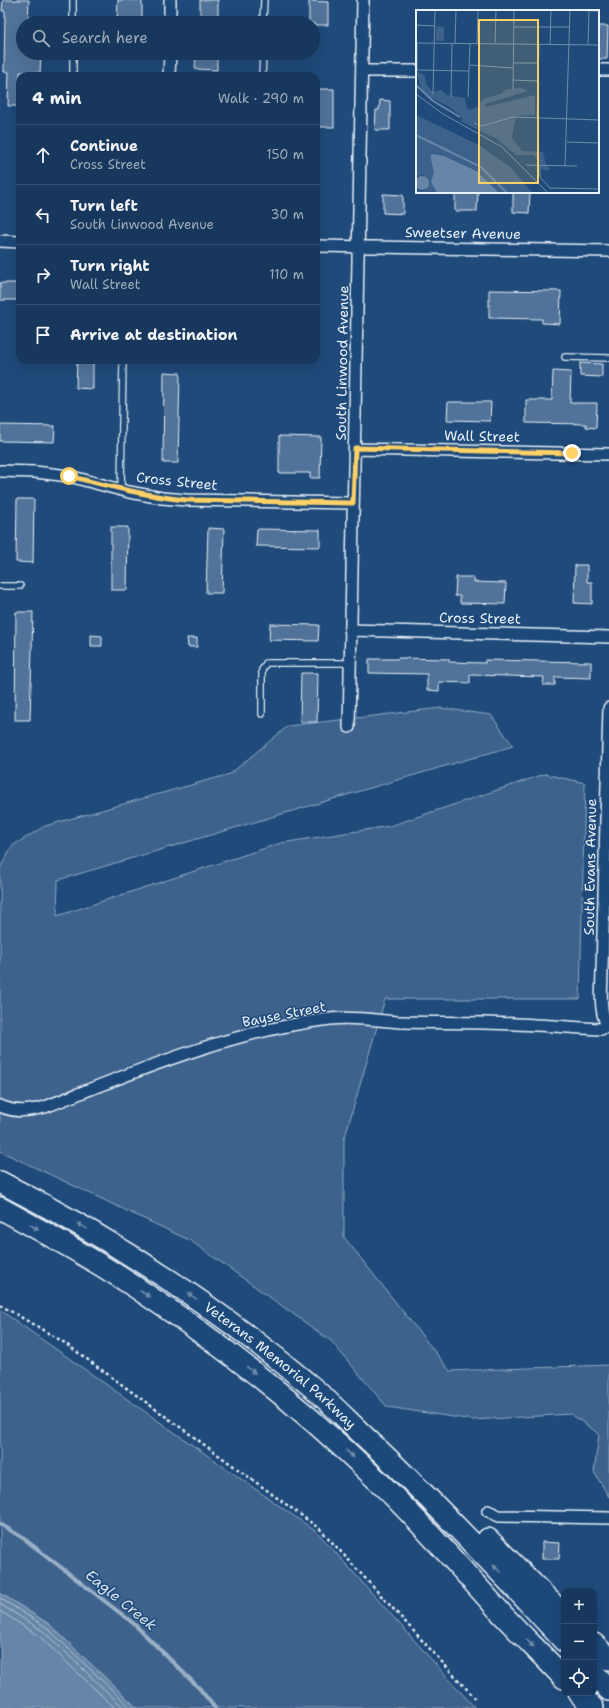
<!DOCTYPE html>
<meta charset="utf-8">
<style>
:root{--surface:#17385c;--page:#203f62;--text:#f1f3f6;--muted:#9eacbb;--line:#365272}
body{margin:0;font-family:"Shantell Sans",sans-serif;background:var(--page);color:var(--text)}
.controls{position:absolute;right:12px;bottom:12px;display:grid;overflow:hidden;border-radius:8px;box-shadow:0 4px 16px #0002}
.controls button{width:36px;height:36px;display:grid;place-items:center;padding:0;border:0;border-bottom:1px solid var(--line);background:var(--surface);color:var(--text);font:20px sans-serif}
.stop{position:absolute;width:12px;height:12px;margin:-9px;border:3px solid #ffd166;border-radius:50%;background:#fff}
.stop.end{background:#ffd166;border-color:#fff;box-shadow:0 1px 4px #0008}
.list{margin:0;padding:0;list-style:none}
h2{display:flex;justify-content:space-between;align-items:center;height:52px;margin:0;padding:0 16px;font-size:17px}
h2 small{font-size:13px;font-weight:400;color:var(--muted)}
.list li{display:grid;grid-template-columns:26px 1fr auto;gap:12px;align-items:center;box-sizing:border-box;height:60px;padding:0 16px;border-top:1px solid var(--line)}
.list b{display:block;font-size:15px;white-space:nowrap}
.list p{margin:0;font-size:13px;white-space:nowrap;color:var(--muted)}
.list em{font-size:13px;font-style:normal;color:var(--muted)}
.icon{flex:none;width:22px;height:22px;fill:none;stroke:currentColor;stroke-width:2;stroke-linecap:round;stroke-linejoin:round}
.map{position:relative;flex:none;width:609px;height:1708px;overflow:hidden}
.search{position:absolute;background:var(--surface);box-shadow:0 4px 16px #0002;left:16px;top:16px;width:304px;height:44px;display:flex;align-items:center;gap:10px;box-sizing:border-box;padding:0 14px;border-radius:22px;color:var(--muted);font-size:15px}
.panel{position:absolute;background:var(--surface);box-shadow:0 4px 16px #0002;left:16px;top:72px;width:304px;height:292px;border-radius:12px}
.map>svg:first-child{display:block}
</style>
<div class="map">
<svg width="609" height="1708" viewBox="0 0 609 1708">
<rect width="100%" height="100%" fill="#1f4a7a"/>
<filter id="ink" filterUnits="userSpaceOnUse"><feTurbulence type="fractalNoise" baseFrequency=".025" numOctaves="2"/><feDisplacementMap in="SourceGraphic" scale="8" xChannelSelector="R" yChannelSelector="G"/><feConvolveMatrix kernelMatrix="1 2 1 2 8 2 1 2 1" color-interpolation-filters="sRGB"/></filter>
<g filter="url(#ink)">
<path fill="#3c628c" stroke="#92aac2" d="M 441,708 L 491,715 L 513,746 L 58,880 L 57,916 L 281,843 L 390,826 L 545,774 L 585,783 L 580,999 L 385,999 L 344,1140 L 344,1237 L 450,1371 L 609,1365 L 609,1497 L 594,1472 L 599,1434 L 571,1414 L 473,1420 L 387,1407 L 331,1341 L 191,1241 L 0,1151 L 0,868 L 12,846 L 45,826 L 230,774 L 288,726 Z
M 0,1310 L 318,1533 L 475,1708 L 137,1708 L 49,1624 L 0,1593 Z"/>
<path fill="#6685a7" stroke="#9ab0c7" d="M 0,1593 L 49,1624 L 137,1708 L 0,1708 Z"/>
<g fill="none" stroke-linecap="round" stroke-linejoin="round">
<path stroke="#b4c6d8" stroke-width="1" d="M 0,1598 L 46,1627 L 131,1708
M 0,1604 L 43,1631 L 124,1708
M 0,1611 L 39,1636 L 115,1708"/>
<path stroke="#9ab0c7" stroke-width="4" d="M 0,1524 L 23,1538 L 133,1623 L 200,1689 L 215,1708"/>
</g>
<path fill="#517399" stroke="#e8f1f8" d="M 3,0 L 29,0 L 28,23 L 23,23 L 23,53 L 41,53 L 40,73 L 20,72 L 20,106 L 8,106 L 9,72 L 4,72 L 5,11 L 2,11 Z
M 118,0 L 142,0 L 142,21 L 117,20 Z
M 200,0 L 218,0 L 218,23 L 200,23 Z
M 309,1 L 328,2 L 328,25 L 313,25 L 313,23 L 309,23 Z
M 598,26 L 608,26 L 607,59 L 598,59 Z
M 196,53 L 217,53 L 217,70 L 195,69 Z
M 316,89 L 334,89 L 334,127 L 316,127 Z
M 380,100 L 390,101 L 390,130 L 375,130 L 376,110 L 379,110 Z
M 455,192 L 478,192 L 477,211 L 455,211 Z
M 513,192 L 530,192 L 529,213 L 513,212 Z
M 383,194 L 403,195 L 403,214 L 383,213 Z
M 0,283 L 20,283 L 20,300 L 0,300 Z
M 489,290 L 561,291 L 560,324 L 542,323 L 542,319 L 489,318 Z
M 77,360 L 93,360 L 93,389 L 76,388 Z
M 580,363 L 602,364 L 602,377 L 580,376 Z
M 553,371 L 571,372 L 570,403 L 597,403 L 596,428 L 586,427 L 586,424 L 526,423 L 526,400 L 552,400 Z
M 164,372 L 180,373 L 178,463 L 163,463 Z
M 448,402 L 491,402 L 490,421 L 447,420 Z
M 0,425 L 55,426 L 54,442 L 0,441 Z
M 279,436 L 321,437 L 320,478 L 310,478 L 310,473 L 279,473 Z
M 17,499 L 34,499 L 33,563 L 16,562 Z
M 111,527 L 128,527 L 127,590 L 111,590 Z
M 208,528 L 224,529 L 222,593 L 206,593 Z
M 257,529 L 320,530 L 320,547 L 256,546 Z
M 575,565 L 587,565 L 587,582 L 592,582 L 592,604 L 574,603 Z
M 456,577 L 474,577 L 474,582 L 506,583 L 505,604 L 460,603 L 460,596 L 455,596 Z
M 16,612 L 33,612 L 30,720 L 15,720 Z
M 270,624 L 319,625 L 318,641 L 269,640 Z
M 91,635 L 102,636 L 102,646 L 91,646 Z
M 187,638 L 197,638 L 197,647 L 188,647 Z
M 398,658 L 449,659 L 449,662 L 485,663 L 485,660 L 591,662 L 591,678 L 555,677 L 555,685 L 543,685 L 544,677 L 470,675 L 470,683 L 439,682 L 439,691 L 427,690 L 427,674 L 369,673 L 369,659 L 398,659 Z
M 301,673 L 318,673 L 317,722 L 300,722 Z
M 542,1542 L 560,1543 L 559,1559 L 542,1559 Z"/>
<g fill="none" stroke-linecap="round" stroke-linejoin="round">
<defs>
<path id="service" d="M 73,23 L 73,0
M 263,23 L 264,0
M 73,76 L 73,53
M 262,76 L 263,53
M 565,357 L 609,358
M 121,490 L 123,360
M 0,586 L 20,586
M 262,714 L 262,670 L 266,663 L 349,663"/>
<path id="minor" d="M 170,23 L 170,0
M 598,70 L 609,70
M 362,71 L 417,71
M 169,76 L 170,53
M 0,241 L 20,242
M 316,246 L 609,251
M 355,449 L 609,454
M 0,471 L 35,472 L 69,476 L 129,492 L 162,498 L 186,500 L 353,503
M 350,630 L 609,637
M 609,708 L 602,970 C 602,988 598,1014 609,1028
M 349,727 L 363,0
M 0,1106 C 16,1113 29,1111 45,1107 C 137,1071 230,1031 330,1019 C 354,1016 378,1021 402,1022 C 446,1023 491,1022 535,1025 C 557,1026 579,1028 601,1029 L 607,1026
M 488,1511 L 499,1516 L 609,1518"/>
<g id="motorway">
<path id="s1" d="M 0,1182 C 109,1237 213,1304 307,1383 C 327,1399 345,1418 364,1436 C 434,1501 499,1570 564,1641"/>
<path d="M 0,1208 C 51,1236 102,1264 150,1297 C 231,1351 308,1413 378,1481 C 422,1523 461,1569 502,1614 C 522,1635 543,1656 564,1678"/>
<path d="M 488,1539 L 564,1615"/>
<path d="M 594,1644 L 609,1659"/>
<path d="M 594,1673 L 609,1690"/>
<path d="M 579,1693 L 593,1708"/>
</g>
</defs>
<use href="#service" stroke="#e8f1f8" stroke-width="8"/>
<use href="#minor" stroke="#e8f1f8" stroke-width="14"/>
<use href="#motorway" stroke="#e8f1f8" stroke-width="24"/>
<path stroke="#e8f1f8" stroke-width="2.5" stroke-dasharray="3 3" stroke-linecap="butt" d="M 0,1305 L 62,1341 L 320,1529 L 475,1698"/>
<use href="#service" stroke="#1f4a7a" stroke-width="5.5"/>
<use href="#minor" stroke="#1f4a7a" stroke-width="11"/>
<use href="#motorway" stroke="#1f4a7a" stroke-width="21"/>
</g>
<defs><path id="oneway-solid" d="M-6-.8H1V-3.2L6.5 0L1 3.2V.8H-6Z"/></defs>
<g fill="#6f8dac">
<use href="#oneway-solid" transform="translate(82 1226) rotate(-150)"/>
<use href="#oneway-solid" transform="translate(34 1227) rotate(29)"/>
<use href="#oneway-solid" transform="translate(145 1294) rotate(33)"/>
<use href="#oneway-solid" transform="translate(192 1296) rotate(-146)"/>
<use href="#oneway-solid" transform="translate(251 1370) rotate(37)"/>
<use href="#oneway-solid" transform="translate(350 1454) rotate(43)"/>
<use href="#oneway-solid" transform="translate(497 1569) rotate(-134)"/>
<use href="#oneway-solid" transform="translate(530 1643) rotate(46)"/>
</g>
</g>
<g fill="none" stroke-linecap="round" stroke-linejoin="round" filter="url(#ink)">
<path stroke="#ffd166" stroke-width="5" d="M 69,476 C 108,486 146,496 186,500 L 353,503 L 355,448 L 572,453"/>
</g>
<g text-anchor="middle" stroke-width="3" stroke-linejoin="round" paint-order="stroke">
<g font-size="14" fill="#e8f1f8" stroke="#1f4a7a">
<text transform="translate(463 233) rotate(1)" y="5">Sweetser Avenue</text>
<text transform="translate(342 363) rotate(-89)" y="5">South Linwood Avenue</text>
<text transform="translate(482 436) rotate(1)" y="5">Wall Street</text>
<text transform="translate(177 481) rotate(6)" y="5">Cross Street</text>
<text transform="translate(480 618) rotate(1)" y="5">Cross Street</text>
<text transform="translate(590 867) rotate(-89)" y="5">South Evans Avenue</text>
<text transform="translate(284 1014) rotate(-11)" y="5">Bayse Street</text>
<text dy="5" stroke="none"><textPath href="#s1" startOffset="336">Veterans Memorial Parkway</textPath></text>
</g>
<g font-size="15" font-style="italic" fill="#d4e1ec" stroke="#1f4a7a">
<text transform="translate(121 1600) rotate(39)" y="5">Eagle Creek</text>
</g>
</g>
<g transform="translate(416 10)">
<rect width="183" height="183" fill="#1f4a7a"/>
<path d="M 20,16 L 28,17 L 28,31 L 20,31 ZM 0,61 L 9,66 L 10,74 L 17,82 L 25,80 L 31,85 L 49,88 L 51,98 L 54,100 L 61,97 L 67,89 L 85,84 L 91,79 L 105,78 L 112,81 L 69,94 L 69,97 L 119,85 L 119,105 L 100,106 L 96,128 L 106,141 L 127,142 L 130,155 L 134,158 L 132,161 L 126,159 L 118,145 L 100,145 L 81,129 L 46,112 L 45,106 L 32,96 L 13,87 L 5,78 ZM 0,105 L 63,135 L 94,157 L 117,183 L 83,183 L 62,161 L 28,146 L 14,146 L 18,162 L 15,172 L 21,183 L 0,183 L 0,180 L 8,181 L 12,176 L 9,167 L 6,165 L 0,167 Z" fill="#3c628c"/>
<path d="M 17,144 L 28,146 L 61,161 L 83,183 L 21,183 L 15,172 L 18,162 L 14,146 ZM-1 173a7 7 0 1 1 14 0a7 7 0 1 1-14 0Z" fill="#6685a7"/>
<path fill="none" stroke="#6685a7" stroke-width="2" d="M 0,75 L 17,91 L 44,107M 0,125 L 65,157 L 91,183"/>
<path fill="none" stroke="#6f8dac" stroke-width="1" d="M 139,0 L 183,1M 0,15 L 19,16M 98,17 L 153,17M 0,33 L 183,35M 1,33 L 1,60 L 53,61M 39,33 L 40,0M 61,33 L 62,0M 79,33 L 80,0M 134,34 L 135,0M 172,35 L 173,1M 97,53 L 122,53M 54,55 L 97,58M 97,70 L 122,71M 97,79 L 98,0M 0,84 L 27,104 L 86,137 L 132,183M 17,84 L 19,0M 35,87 L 36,33M 52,87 L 54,33M 121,108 L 123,34M 58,113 L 66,116 L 97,107 L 183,110M 151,132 L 183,133M 110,155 L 161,156M 124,155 L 124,167 L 134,178 L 183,179M 149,156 L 154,0"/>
<path fill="#ffd166" fill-opacity="0.15" stroke="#ffd166" stroke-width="2" d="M 63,10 L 122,10 L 122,173 L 63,173 Z"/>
<rect width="183" height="183" fill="none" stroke="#e8f1f8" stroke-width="2"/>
</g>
</svg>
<div class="controls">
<button>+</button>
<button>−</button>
<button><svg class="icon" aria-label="locate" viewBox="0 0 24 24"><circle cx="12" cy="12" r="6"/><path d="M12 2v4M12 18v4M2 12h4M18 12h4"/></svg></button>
</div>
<div class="stop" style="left:69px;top:476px"></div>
<div class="stop end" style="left:572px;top:453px"></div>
<div class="search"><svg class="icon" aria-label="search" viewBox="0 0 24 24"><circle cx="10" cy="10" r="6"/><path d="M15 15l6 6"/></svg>Search here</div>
<section class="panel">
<h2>4 min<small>Walk · 290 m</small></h2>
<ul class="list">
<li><svg class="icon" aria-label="ahead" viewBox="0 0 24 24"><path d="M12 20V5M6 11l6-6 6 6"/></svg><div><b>Continue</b><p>Cross Street</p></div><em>150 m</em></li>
<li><svg class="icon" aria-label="left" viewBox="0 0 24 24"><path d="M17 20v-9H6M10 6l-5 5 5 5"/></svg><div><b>Turn left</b><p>South Linwood Avenue</p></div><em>30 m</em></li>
<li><svg class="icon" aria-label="right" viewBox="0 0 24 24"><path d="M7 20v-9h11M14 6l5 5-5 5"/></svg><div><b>Turn right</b><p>Wall Street</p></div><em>110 m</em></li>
<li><svg class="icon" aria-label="arrive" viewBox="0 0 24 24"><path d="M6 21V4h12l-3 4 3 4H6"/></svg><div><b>Arrive at destination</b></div></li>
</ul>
</section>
</div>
